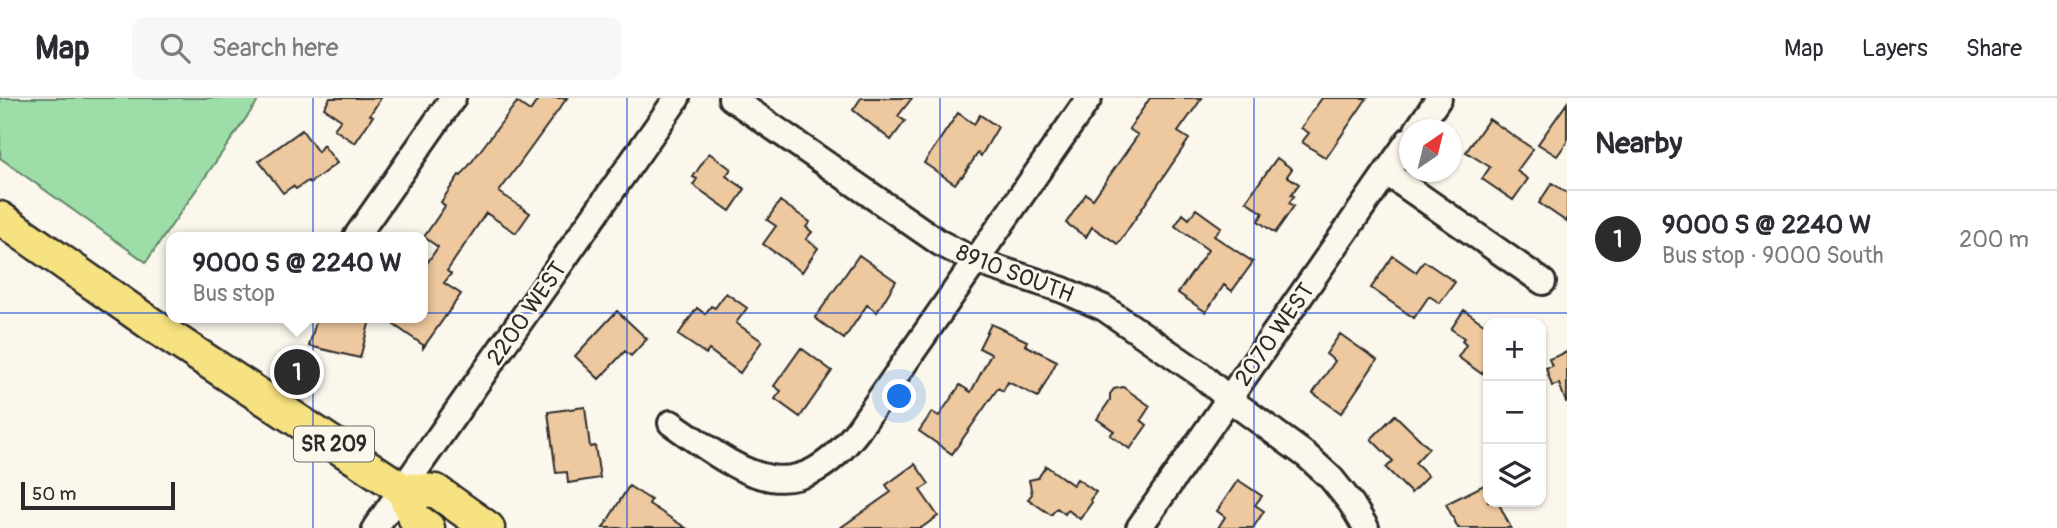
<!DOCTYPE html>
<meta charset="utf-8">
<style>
:root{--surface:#fff;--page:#f7f7f7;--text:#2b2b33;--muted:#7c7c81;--line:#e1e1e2;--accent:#2b2b2b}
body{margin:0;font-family:Pangolin,sans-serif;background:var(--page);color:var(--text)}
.controls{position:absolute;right:21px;bottom:21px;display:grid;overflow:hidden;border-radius:14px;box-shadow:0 2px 5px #0004}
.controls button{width:63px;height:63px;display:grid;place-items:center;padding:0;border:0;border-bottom:2px solid var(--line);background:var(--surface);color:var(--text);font:35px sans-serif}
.compass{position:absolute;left:1399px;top:21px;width:63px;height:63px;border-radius:50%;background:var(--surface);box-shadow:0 2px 5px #0004;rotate:35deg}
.scale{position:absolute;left:21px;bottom:18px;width:154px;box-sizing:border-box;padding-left:7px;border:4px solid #2b2b2b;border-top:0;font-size:19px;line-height:24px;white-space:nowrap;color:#2b2b2b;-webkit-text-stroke:5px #fbf7ec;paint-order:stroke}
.you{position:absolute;left:900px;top:299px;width:24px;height:24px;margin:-18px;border:5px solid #fff;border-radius:50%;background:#1a73e8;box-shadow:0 0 0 10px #1a73e833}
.badge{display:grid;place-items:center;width:46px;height:46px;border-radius:50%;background:var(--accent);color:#fff;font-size:23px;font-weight:700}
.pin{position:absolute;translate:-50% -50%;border:4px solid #fff;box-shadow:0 2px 7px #0006}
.popup{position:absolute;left:166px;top:134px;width:262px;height:91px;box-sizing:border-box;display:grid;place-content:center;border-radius:14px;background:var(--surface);filter:drop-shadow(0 2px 5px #0005);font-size:23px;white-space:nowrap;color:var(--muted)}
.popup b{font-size:26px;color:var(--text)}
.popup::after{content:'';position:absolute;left:50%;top:100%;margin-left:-14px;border:14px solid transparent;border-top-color:var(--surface)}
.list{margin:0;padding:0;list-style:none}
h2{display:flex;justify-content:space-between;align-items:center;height:91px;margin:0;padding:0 28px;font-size:30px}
h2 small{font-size:23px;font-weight:400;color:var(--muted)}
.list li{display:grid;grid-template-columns:46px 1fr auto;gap:21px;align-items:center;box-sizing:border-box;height:98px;padding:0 28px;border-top:2px solid var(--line)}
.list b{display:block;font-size:26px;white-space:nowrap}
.list p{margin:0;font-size:23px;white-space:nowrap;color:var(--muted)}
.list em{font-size:23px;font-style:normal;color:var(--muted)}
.icon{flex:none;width:38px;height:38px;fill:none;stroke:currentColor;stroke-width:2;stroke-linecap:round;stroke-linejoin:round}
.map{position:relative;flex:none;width:1567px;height:430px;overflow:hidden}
header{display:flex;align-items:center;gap:42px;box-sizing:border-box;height:98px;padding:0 35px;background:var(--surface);border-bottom:2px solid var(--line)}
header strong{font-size:33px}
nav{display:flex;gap:38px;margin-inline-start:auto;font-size:24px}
.search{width:490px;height:63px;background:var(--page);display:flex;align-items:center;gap:18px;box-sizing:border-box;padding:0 24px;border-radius:14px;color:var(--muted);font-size:26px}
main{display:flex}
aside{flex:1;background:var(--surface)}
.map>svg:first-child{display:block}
</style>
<header>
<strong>Map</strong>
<div class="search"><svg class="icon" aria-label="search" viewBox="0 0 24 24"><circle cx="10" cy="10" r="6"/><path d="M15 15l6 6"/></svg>Search here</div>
<nav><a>Map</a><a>Layers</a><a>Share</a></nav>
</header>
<main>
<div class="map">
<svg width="1567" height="430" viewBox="0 0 1567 430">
<rect width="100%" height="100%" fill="#fbf7ec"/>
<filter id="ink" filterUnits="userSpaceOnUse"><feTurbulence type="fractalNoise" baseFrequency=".0143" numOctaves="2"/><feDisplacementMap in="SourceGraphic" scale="14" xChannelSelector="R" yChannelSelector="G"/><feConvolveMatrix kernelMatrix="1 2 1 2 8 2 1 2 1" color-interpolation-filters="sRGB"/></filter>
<g filter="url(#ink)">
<path fill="#9ddea8" stroke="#64846a" stroke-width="2" d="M 0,0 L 260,0 L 146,164 L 0,60 Z"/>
<path fill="#eec89e" stroke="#2b2b2b" stroke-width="2" d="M 330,0 L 381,0 L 370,17 L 373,18 L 355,45 L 334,31 L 341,22 L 324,10 Z
M 539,0 L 567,0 L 499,94 L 530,115 L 516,135 L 486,115 L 447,173 L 451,176 L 444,185 L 461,196 L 423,250 L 423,247 L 384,220 L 423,220 L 423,171 L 438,149 L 424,139 L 445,108 L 441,104 L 459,77 L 461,78 L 517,4 L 530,13 Z
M 861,0 L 912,0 L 898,18 L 905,23 L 891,42 L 853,12 Z
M 1150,0 L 1202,0 L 1178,34 L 1189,41 L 1118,146 L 1092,129 L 1086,139 L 1066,125 L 1086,96 L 1093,101 L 1138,37 L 1129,31 Z
M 1322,0 L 1367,0 L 1326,60 L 1302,44 L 1309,35 L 1301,30 Z
M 1567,5 L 1567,44 L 1557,58 L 1538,46 Z
M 958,15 L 974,26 L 980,17 L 998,29 L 981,58 L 978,55 L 962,79 L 961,78 L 955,86 L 924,65 Z
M 1489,21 L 1533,51 L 1517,73 L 1528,81 L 1513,102 L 1482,81 L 1490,69 L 1466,54 Z
M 302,32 L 318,54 L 323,47 L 337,65 L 310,85 L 308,83 L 296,91 L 293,88 L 283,95 L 259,63 Z
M 709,55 L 731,71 L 726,78 L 745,91 L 730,113 L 693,87 L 697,81 L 693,79 Z
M 1277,60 L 1292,71 L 1287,78 L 1299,86 L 1291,97 L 1294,98 L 1289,105 L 1294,108 L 1275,135 L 1258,123 L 1263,115 L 1246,103 Z
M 1552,85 L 1567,95 L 1567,124 L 1539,105 Z
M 780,103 L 810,124 L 806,129 L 812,134 L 806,141 L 818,150 L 802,174 L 763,146 L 776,128 L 767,122 Z
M 1196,111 L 1221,129 L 1214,138 L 1253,164 L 1232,193 L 1224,187 L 1206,214 L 1178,195 L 1208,152 L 1175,128 L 1183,116 L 1189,121 Z
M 859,157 L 896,183 L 877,214 L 867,207 L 844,241 L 815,220 Z
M 1393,158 L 1416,174 L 1424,163 L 1455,184 L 1440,205 L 1429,198 L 1414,220 L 1371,190 Z
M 726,195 L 747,210 L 736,225 L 762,243 L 740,275 L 709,252 L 706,256 L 678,237 L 697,210 L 705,216 L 711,208 L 715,210 Z
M 1464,212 L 1488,229 L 1488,267 L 1482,276 L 1458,259 L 1466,247 L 1462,243 L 1464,240 L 1451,231 Z
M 617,213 L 647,241 L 631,258 L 625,253 L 599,281 L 575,258 Z
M 317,220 L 361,220 L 370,222 L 360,260 L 309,248 Z
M 991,226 L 1027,243 L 1025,247 L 1057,263 L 1038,299 L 1008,284 L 1003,293 L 998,290 L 952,356 L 919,333 L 932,314 L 939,318 L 960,287 L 971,294 L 991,256 L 979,250 Z
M 1340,236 L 1377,262 L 1341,315 L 1313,295 L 1335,263 L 1326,256 Z
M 801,250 L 832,273 L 800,319 L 775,301 L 781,293 L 774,288 Z
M 1567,254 L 1567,304 L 1566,304 L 1559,286 L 1552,288 L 1546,270 L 1552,268 L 1549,261 Z
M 1123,289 L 1150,308 L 1141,322 L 1147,327 L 1130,351 L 1110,337 L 1114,333 L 1097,321 L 1110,302 L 1110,296 L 1114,291 Z
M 585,309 L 590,349 L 595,348 L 600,380 L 568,385 L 567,374 L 556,375 L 548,314 Z
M 1395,317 L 1429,350 L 1415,365 L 1428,378 L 1411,395 L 1386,370 L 1393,363 L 1371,341 Z
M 915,366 L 929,386 L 920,392 L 938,418 L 921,430 L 840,430 L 891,394 L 886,387 Z
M 1046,368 L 1073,387 L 1077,381 L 1096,394 L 1090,402 L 1092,404 L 1080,421 L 1068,412 L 1065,416 L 1057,410 L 1051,417 L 1028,401 L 1032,396 L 1029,382 L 1038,380 Z
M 1238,382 L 1262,398 L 1255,407 L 1264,413 L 1253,430 L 1218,430 L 1225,419 L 1217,413 Z
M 1488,385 L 1488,404 L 1498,404 L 1511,430 L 1458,430 L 1446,406 Z
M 629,388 L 651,402 L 649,406 L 686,430 L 603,430 Z"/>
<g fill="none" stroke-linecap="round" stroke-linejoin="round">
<defs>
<path id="minor" d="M 731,0 L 940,145 L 975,163 L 1063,192 L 1104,210 L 1200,276 L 1229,301 L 1307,358 L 1331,380 L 1351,405 L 1366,430
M 1417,32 L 1439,0
M 1387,75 L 1543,184
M 356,139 L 453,0
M 671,325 C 741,374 792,418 858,332 L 1089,0
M 375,430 L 677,0
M 1139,430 L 1409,42"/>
<path id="major" d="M 0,120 L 154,228 L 402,391 L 436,393 L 488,430
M 402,391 L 415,421 L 428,430"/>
</defs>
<use href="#minor" stroke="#2b2b2b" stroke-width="30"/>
<use href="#major" stroke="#2b2b2b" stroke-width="37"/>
<use href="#minor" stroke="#fbf7ec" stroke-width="24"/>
<use href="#major" stroke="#f7e281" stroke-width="32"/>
</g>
</g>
<path fill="none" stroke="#1d4ed8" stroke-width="2" stroke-opacity="0.55" d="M 313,0 L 313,430M 627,0 L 627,430M 940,0 L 940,430M 1254,0 L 1254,430M 0,215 L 1567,215"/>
<g text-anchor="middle" stroke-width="5" stroke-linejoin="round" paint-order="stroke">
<rect fill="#fbf7ec" stroke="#696865" stroke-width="2" x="294" y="328.5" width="80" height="35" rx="5"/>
<g font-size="21" font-weight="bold" fill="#2b2b2b">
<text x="334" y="353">SR 209</text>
</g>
<g font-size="23" fill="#2b2b2b" stroke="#fbf7ec">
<text transform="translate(1015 175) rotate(21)" y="8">8910 SOUTH</text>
<text transform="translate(526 215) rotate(-55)" y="8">2200 WEST</text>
<text transform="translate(1274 236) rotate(-55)" y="8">2070 WEST</text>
</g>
</g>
</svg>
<div class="controls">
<button>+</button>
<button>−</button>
<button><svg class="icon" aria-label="layers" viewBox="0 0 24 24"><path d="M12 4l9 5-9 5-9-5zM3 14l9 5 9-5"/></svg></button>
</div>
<svg class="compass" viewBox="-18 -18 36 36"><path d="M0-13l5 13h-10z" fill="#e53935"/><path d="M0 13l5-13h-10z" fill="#7c7c81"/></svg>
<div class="scale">50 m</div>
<div class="you"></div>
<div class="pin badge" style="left:297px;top:274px">1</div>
<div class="popup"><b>9000 S @ 2240 W</b>Bus stop</div>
</div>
<aside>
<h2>Nearby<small></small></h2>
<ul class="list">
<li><span class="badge">1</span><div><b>9000 S @ 2240 W</b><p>Bus stop · 9000 South</p></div><em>200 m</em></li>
</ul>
</aside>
</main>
